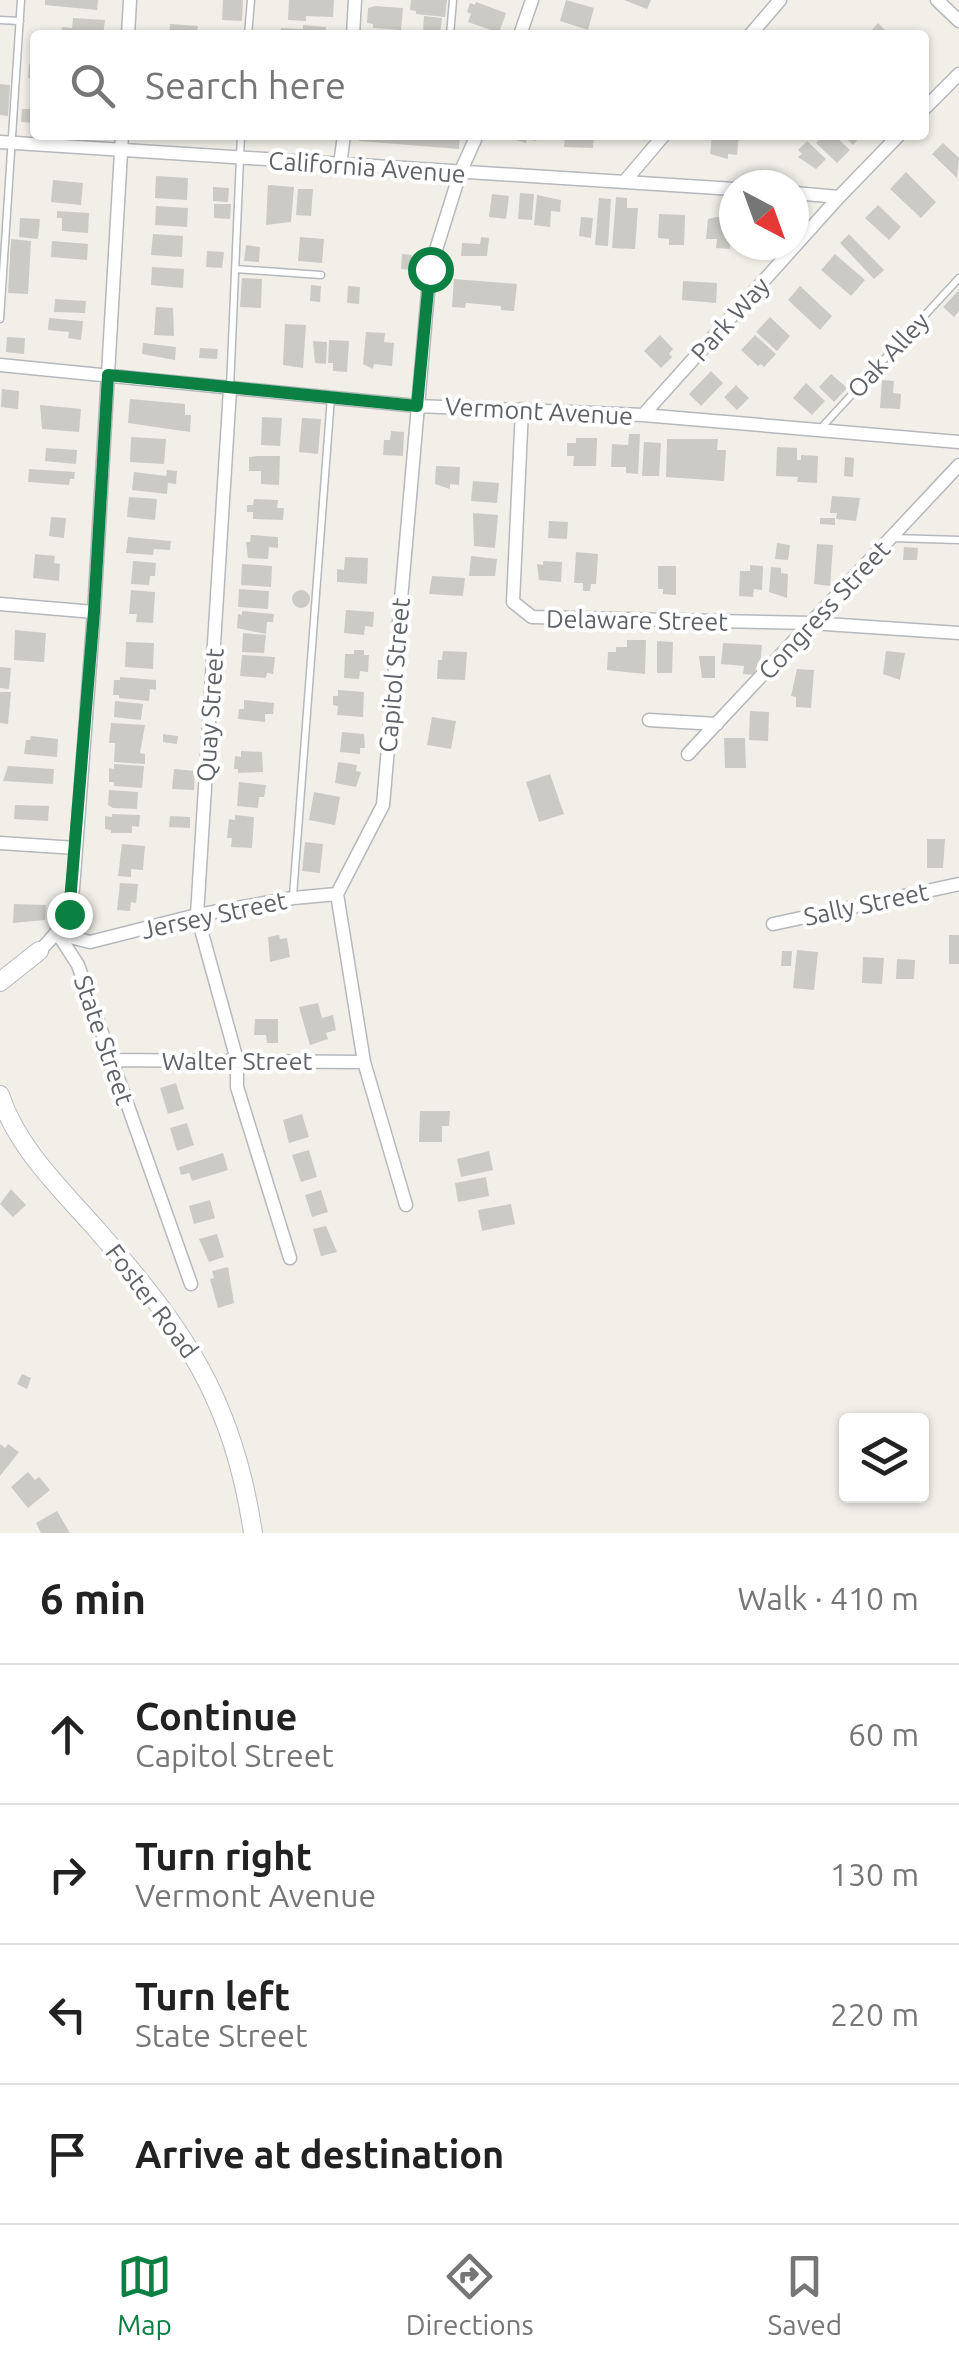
<!DOCTYPE html>
<meta charset="utf-8">
<style>
:root{--surface:#fff;--page:#f6f6f6;--text:#222;--muted:#767676;--line:#e0e0e0;--accent:#0b8043}
body{margin:0;font-family:Ubuntu,sans-serif;background:var(--page);color:var(--text)}
.controls{position:absolute;right:30px;bottom:30px;display:grid;overflow:hidden;border-radius:10px;box-shadow:0 2px 8px #0004}
.controls button{width:90px;height:90px;display:grid;place-items:center;padding:0;border:0;border-bottom:2px solid var(--line);background:var(--surface);color:var(--text);font:50px sans-serif}
.compass{position:absolute;left:719px;top:170px;width:90px;height:90px;border-radius:50%;background:var(--surface);box-shadow:0 2px 8px #0004;rotate:139deg}
.stop{position:absolute;width:30px;height:30px;margin:-22px;border:8px solid #0b8043;border-radius:50%;background:#fff}
.stop.end{background:#0b8043;border-color:#fff;box-shadow:0 2px 10px #0008}
.list{margin:0;padding:0;list-style:none}
h2{display:flex;justify-content:space-between;align-items:center;height:130px;margin:0;padding:0 40px;font-size:42px}
h2 small{font-size:32px;font-weight:400;color:var(--muted)}
.list li{display:grid;grid-template-columns:65px 1fr auto;gap:30px;align-items:center;box-sizing:border-box;height:140px;padding:0 40px;border-top:2px solid var(--line)}
.list b{display:block;font-size:38px;white-space:nowrap}
.list p{margin:0;font-size:32px;white-space:nowrap;color:var(--muted)}
.list em{font-size:32px;font-style:normal;color:var(--muted)}
.icon{flex:none;width:55px;height:55px;fill:none;stroke:currentColor;stroke-width:2;stroke-linecap:round;stroke-linejoin:round}
.map{position:relative;flex:none;width:959px;height:1533px;overflow:hidden}
.search{position:absolute;background:var(--surface);box-shadow:0 2px 8px #0004;left:30px;right:30px;top:30px;height:110px;display:flex;align-items:center;gap:25px;box-sizing:border-box;padding:0 35px;border-radius:10px;color:var(--muted);font-size:38px}
.sheet{height:690px;background:var(--surface)}
nav{display:flex;justify-content:space-around;align-items:center;box-sizing:border-box;height:140px;border-top:2px solid var(--line);background:var(--surface);font-size:28px;color:var(--muted)}
nav a{display:grid;justify-items:center;gap:5px}
nav .on{color:var(--accent)}
.map>svg:first-child{display:block}
</style>
<div class="map">
<svg width="959" height="1533" viewBox="0 0 959 1533">
<rect width="100%" height="100%" fill="#f1efe8"/>
<path fill="#cccac5" d="M 45,0 L 98,0 L 97,10 L 45,5 Z
M 223,0 L 243,0 L 242,21 L 222,20 Z
M 289,0 L 334,0 L 333,17 L 306,16 L 306,21 L 288,20 Z
M 411,0 L 447,0 L 445,17 L 416,14 L 416,11 L 410,10 Z
M 566,0 L 594,8 L 588,30 L 560,21 Z
M 624,0 L 651,0 L 647,9 Z
M 476,2 L 506,13 L 499,33 L 468,22 L 471,14 L 467,12 L 470,3 L 475,5 Z
M 375,6 L 403,8 L 401,30 L 373,28 L 373,24 L 367,23 L 368,8 Z
M 424,16 L 442,18 L 440,34 L 423,32 Z
M 73,18 L 105,20 L 103,35 L 61,35 L 62,27 L 72,28 Z
M 878,23 L 890,35 L 876,35 L 871,31 Z
M 170,24 L 198,26 L 197,31 L 208,32 L 208,35 L 169,35 Z
M 303,25 L 326,27 L 326,30 L 332,30 L 332,35 L 281,35 L 281,28 L 303,29 Z
M 29,64 L 35,64 L 35,79 L 28,78 Z
M 0,84 L 10,85 L 8,116 L 0,115 Z
M 22,109 L 35,109 L 34,123 L 21,122 Z
M 359,135 L 460,135 L 459,149 L 359,141 Z
M 517,135 L 538,135 L 536,141 L 527,139 L 526,143 L 516,140 Z
M 565,135 L 594,135 L 593,148 L 564,147 Z
M 712,135 L 739,135 L 737,155 L 728,154 L 728,159 L 710,154 Z
M 823,135 L 834,135 L 850,150 L 837,163 L 816,143 Z
M 842,135 L 862,135 L 853,145 Z
M 807,141 L 826,159 L 816,169 L 798,157 L 802,154 L 798,150 Z
M 943,143 L 959,158 L 957,178 L 932,154 Z
M 906,172 L 936,202 L 921,218 L 890,189 Z
M 156,176 L 188,178 L 187,200 L 155,198 Z
M 53,180 L 83,183 L 81,205 L 51,202 Z
M 268,185 L 294,187 L 291,222 L 266,225 Z
M 213,187 L 229,188 L 228,202 L 213,201 Z
M 298,189 L 313,189 L 311,216 L 296,215 Z
M 520,193 L 534,194 L 532,220 L 518,219 Z
M 492,194 L 509,196 L 506,219 L 489,217 Z
M 537,195 L 561,200 L 560,212 L 551,211 L 550,227 L 534,225 Z
M 616,197 L 627,198 L 627,208 L 638,208 L 635,249 L 612,248 Z
M 599,198 L 611,199 L 608,246 L 595,245 Z
M 214,204 L 231,204 L 230,219 L 214,218 Z
M 878,205 L 901,227 L 889,240 L 865,218 Z
M 156,206 L 188,208 L 187,227 L 155,225 Z
M 57,211 L 89,213 L 88,233 L 62,231 L 62,218 L 57,218 Z
M 659,214 L 685,215 L 684,245 L 669,245 L 669,239 L 658,238 Z
M 581,217 L 593,218 L 591,238 L 579,236 Z
M 717,217 L 731,220 L 730,249 L 716,248 L 717,239 L 706,239 L 708,219 Z
M 20,218 L 40,219 L 38,239 L 19,237 Z
M 153,234 L 183,236 L 182,257 L 151,255 Z
M 849,234 L 884,270 L 874,279 L 840,243 Z
M 300,237 L 324,239 L 322,263 L 298,261 Z
M 481,237 L 489,238 L 487,256 L 461,256 L 462,243 L 480,244 Z
M 11,239 L 31,241 L 28,294 L 8,293 Z
M 52,241 L 88,244 L 87,260 L 51,257 Z
M 246,245 L 260,247 L 259,262 L 244,261 Z
M 207,251 L 224,252 L 222,268 L 206,267 Z
M 402,254 L 412,255 L 411,270 L 401,269 Z
M 835,254 L 865,280 L 851,296 L 821,270 Z
M 152,267 L 184,269 L 183,288 L 151,285 Z
M 242,278 L 262,279 L 261,308 L 240,307 Z
M 454,279 L 517,284 L 514,311 L 501,310 L 501,306 L 466,303 L 465,308 L 452,307 Z
M 683,281 L 717,283 L 716,303 L 682,300 Z
M 311,285 L 321,286 L 320,302 L 310,301 Z
M 348,286 L 360,287 L 359,304 L 347,303 Z
M 800,286 L 832,316 L 820,330 L 788,300 Z
M 959,290 L 959,311 L 954,317 L 943,307 Z
M 55,299 L 86,301 L 85,313 L 54,312 Z
M 156,307 L 173,308 L 174,336 L 154,335 Z
M 770,317 L 790,336 L 777,351 L 756,332 Z
M 49,318 L 83,321 L 81,340 L 68,338 L 69,332 L 48,330 Z
M 285,324 L 306,325 L 303,368 L 283,365 Z
M 366,332 L 385,333 L 384,342 L 394,343 L 392,366 L 374,364 L 373,369 L 363,364 Z
M 660,335 L 673,349 L 669,354 L 672,357 L 661,368 L 644,351 Z
M 755,335 L 776,354 L 764,367 L 761,364 L 758,366 L 741,350 Z
M 7,337 L 25,338 L 24,354 L 6,352 Z
M 329,340 L 349,341 L 347,372 L 333,371 L 333,363 L 328,363 Z
M 313,341 L 327,342 L 326,364 L 315,363 Z
M 143,343 L 176,347 L 175,360 L 142,354 Z
M 200,348 L 218,349 L 217,359 L 199,358 Z
M 711,371 L 723,383 L 701,406 L 689,394 Z
M 831,374 L 847,388 L 834,402 L 819,387 Z
M 882,380 L 894,381 L 893,393 L 901,394 L 900,409 L 880,408 Z
M 806,383 L 825,401 L 812,415 L 793,398 Z
M 736,385 L 749,398 L 737,410 L 724,397 Z
M 2,389 L 19,391 L 18,409 L 1,407 Z
M 130,399 L 185,404 L 185,415 L 191,415 L 190,432 L 128,423 Z
M 40,405 L 81,409 L 79,432 L 42,429 Z
M 262,417 L 282,418 L 280,446 L 261,445 Z
M 302,418 L 321,419 L 318,454 L 299,452 Z
M 391,431 L 404,432 L 403,456 L 383,455 L 384,440 L 390,440 Z
M 629,434 L 640,434 L 638,474 L 626,473 L 626,467 L 611,467 L 612,444 L 628,445 Z
M 131,437 L 166,439 L 164,464 L 130,462 Z
M 576,438 L 597,438 L 596,466 L 573,466 L 574,456 L 567,456 L 567,443 L 576,443 Z
M 667,439 L 718,439 L 717,450 L 726,450 L 724,481 L 666,477 Z
M 644,442 L 661,443 L 659,476 L 642,476 Z
M 777,447 L 797,448 L 797,460 L 801,460 L 801,455 L 818,456 L 817,483 L 797,482 L 798,477 L 776,476 Z
M 46,448 L 77,450 L 76,464 L 45,461 Z
M 257,456 L 280,456 L 279,485 L 261,484 L 261,471 L 249,471 L 249,457 Z
M 845,457 L 854,458 L 853,477 L 844,476 Z
M 436,466 L 460,467 L 459,485 L 450,484 L 450,489 L 435,484 Z
M 29,469 L 75,472 L 74,479 L 70,479 L 69,485 L 28,482 Z
M 167,470 L 177,471 L 176,484 L 168,483 L 167,494 L 132,490 L 134,472 L 166,476 Z
M 473,481 L 499,483 L 497,503 L 471,501 Z
M 832,496 L 860,498 L 856,521 L 836,519 L 837,513 L 830,513 Z
M 129,497 L 157,499 L 155,520 L 127,517 Z
M 254,499 L 278,500 L 277,508 L 284,508 L 283,520 L 253,519 L 253,512 L 247,512 L 247,505 L 253,505 Z
M 473,513 L 498,515 L 495,548 L 474,546 Z
M 51,517 L 66,518 L 64,538 L 49,536 Z
M 820,518 L 835,518 L 835,525 L 820,524 Z
M 549,521 L 568,522 L 567,539 L 548,538 Z
M 251,535 L 278,537 L 278,548 L 269,547 L 268,559 L 248,558 L 246,542 L 250,542 Z
M 128,537 L 171,541 L 170,550 L 154,549 L 153,555 L 126,553 Z
M 777,543 L 790,545 L 788,560 L 775,559 Z
M 817,544 L 833,545 L 830,586 L 814,584 Z
M 904,547 L 918,548 L 917,560 L 903,560 Z
M 576,552 L 598,554 L 596,584 L 591,584 L 590,591 L 583,591 L 583,583 L 574,583 Z
M 35,554 L 55,556 L 54,563 L 60,564 L 59,581 L 33,578 Z
M 471,556 L 497,559 L 495,576 L 469,576 Z
M 345,557 L 368,558 L 367,584 L 337,582 L 337,569 L 344,570 Z
M 133,561 L 156,563 L 155,576 L 150,576 L 149,585 L 131,584 Z
M 543,561 L 562,562 L 561,582 L 539,580 L 537,564 L 543,565 Z
M 242,564 L 272,566 L 271,587 L 241,585 Z
M 750,565 L 763,566 L 762,590 L 754,589 L 753,597 L 739,596 L 740,571 L 750,571 Z
M 658,566 L 676,566 L 676,595 L 663,594 L 663,589 L 658,589 Z
M 771,567 L 781,568 L 781,573 L 788,574 L 787,598 L 769,592 Z
M 432,576 L 465,578 L 463,596 L 429,594 Z
M 239,589 L 269,591 L 268,609 L 238,607 Z
M292 599a9 9 0 1 1 18 0a9 9 0 1 1-18 0Z
M 131,590 L 155,592 L 153,623 L 136,622 L 137,614 L 129,614 Z
M 346,610 L 374,612 L 373,627 L 365,626 L 364,635 L 344,633 Z
M 242,611 L 274,614 L 273,622 L 267,622 L 266,634 L 237,628 L 238,614 L 242,615 Z
M 15,630 L 46,633 L 44,662 L 14,660 Z
M 243,633 L 266,635 L 264,653 L 242,652 Z
M 627,640 L 646,640 L 645,674 L 607,670 L 608,652 L 616,652 L 616,647 L 627,647 Z
M 657,641 L 673,642 L 672,673 L 657,673 Z
M 126,642 L 154,643 L 153,669 L 125,667 Z
M 723,643 L 762,645 L 760,667 L 756,667 L 755,675 L 743,674 L 744,666 L 721,664 Z
M 354,650 L 364,650 L 364,655 L 369,655 L 368,672 L 360,671 L 359,679 L 344,678 L 345,654 L 354,654 Z
M 443,651 L 467,652 L 465,680 L 437,679 L 438,660 L 442,660 Z
M 886,651 L 905,653 L 900,680 L 883,674 Z
M 242,655 L 275,657 L 273,674 L 267,673 L 266,678 L 240,676 Z
M 699,656 L 715,656 L 715,678 L 702,678 Z
M 0,667 L 11,668 L 9,689 L 0,688 Z
M 797,669 L 814,670 L 811,708 L 796,707 L 796,697 L 791,696 Z
M 120,677 L 156,680 L 156,690 L 150,689 L 149,701 L 119,698 L 119,695 L 113,695 L 114,680 L 120,680 Z
M 338,690 L 364,692 L 363,717 L 337,715 L 338,706 L 333,705 L 333,696 L 338,696 Z
M 0,692 L 11,692 L 8,724 L 0,723 Z
M 244,700 L 274,703 L 273,714 L 265,714 L 265,722 L 238,719 L 239,709 L 244,709 Z
M 115,701 L 143,704 L 141,720 L 114,717 Z
M 750,711 L 769,712 L 768,741 L 749,740 Z
M 432,717 L 456,721 L 451,749 L 427,745 Z
M 111,723 L 145,725 L 140,753 L 145,754 L 145,764 L 114,762 L 115,743 L 109,743 Z
M 342,732 L 364,734 L 365,748 L 360,748 L 360,754 L 340,752 Z
M 163,734 L 178,736 L 177,744 L 163,742 Z
M 31,736 L 58,739 L 57,757 L 24,754 L 26,740 L 30,740 Z
M 724,738 L 745,738 L 746,768 L 725,768 Z
M 241,751 L 262,752 L 263,772 L 238,773 L 238,769 L 234,769 L 235,756 L 241,757 Z
M 338,762 L 357,765 L 356,771 L 361,772 L 356,787 L 335,783 Z
M 114,764 L 144,766 L 142,788 L 114,786 L 114,782 L 109,782 L 109,768 L 114,769 Z
M 8,766 L 54,769 L 53,784 L 3,781 Z
M 174,769 L 195,771 L 194,790 L 172,789 Z
M 550,774 L 564,814 L 539,822 L 526,782 Z
M 239,782 L 266,785 L 264,797 L 259,797 L 258,808 L 237,806 Z
M 109,790 L 138,792 L 137,809 L 113,808 L 108,805 Z
M 314,792 L 340,797 L 335,825 L 309,820 Z
M 15,805 L 49,806 L 48,821 L 14,819 Z
M 112,814 L 140,815 L 139,827 L 132,826 L 132,833 L 111,833 L 111,830 L 105,829 L 105,816 L 112,817 Z
M 235,815 L 254,817 L 252,848 L 231,847 L 232,838 L 227,838 L 229,819 L 235,820 Z
M 170,816 L 190,817 L 190,828 L 169,827 Z
M 927,839 L 945,839 L 943,868 L 927,868 Z
M 305,842 L 323,844 L 320,873 L 302,871 Z
M 122,844 L 145,846 L 143,870 L 131,869 L 131,877 L 118,876 Z
M 120,883 L 138,884 L 136,903 L 131,902 L 130,911 L 117,910 Z
M 14,904 L 46,905 L 45,920 L 13,923 Z
M 279,935 L 280,939 L 287,938 L 290,957 L 270,962 L 268,937 Z
M 949,935 L 959,935 L 959,964 L 949,964 Z
M 797,950 L 818,952 L 814,990 L 793,988 Z
M 782,951 L 792,951 L 791,966 L 781,966 Z
M 863,957 L 884,958 L 882,984 L 862,983 Z
M 897,959 L 915,960 L 914,979 L 896,979 Z
M 318,1003 L 322,1018 L 333,1015 L 336,1030 L 326,1033 L 328,1039 L 310,1045 L 299,1007 Z
M 255,1019 L 278,1019 L 278,1043 L 267,1043 L 266,1035 L 254,1035 Z
M 176,1083 L 184,1109 L 168,1114 L 160,1088 Z
M 420,1111 L 450,1111 L 449,1126 L 442,1126 L 442,1142 L 419,1142 Z
M 302,1114 L 309,1137 L 289,1143 L 283,1120 Z
M 187,1123 L 194,1145 L 177,1151 L 170,1128 Z
M 309,1150 L 317,1177 L 301,1182 L 292,1155 Z
M 489,1151 L 493,1170 L 461,1177 L 457,1159 Z
M 223,1153 L 228,1170 L 192,1181 L 189,1173 L 181,1175 L 179,1167 Z
M 486,1177 L 489,1196 L 458,1202 L 455,1183 Z
M 11,1189 L 26,1205 L 13,1217 L 0,1204 Z
M 321,1190 L 328,1212 L 312,1217 L 305,1195 Z
M 210,1200 L 215,1218 L 194,1224 L 189,1206 Z
M 511,1204 L 515,1224 L 482,1231 L 478,1210 Z
M 326,1226 L 337,1252 L 321,1256 L 313,1229 Z
M 217,1234 L 224,1257 L 209,1262 L 199,1239 Z
M 228,1267 L 234,1303 L 218,1308 L 210,1279 L 214,1278 L 212,1271 Z
M 22,1374 L 31,1378 L 27,1389 L 17,1384 Z
M 0,1444 L 5,1448 L 8,1444 L 19,1452 L 0,1476 Z
M 28,1472 L 35,1480 L 39,1477 L 50,1490 L 28,1508 L 11,1487 Z
M 57,1511 L 70,1533 L 41,1533 L 36,1523 Z"/>
<g fill="none" stroke-linecap="round" stroke-linejoin="round">
<defs>
<path id="lane" d="M 0,20 L 20,21
M 248,35 L 251,0
M 450,35 L 453,0
M 235,269 L 321,275
M 0,319 L 21,0
M 230,388 L 241,135
M 821,428 L 959,278
M 892,538 L 959,540
M 293,896 L 331,397"/>
<path id="street" d="M 937,0 L 959,21
M 128,35 L 130,0
M 353,35 L 355,0
M 520,35 L 532,0
M 750,35 L 780,0
M 924,109 L 959,74
M 0,142 L 734,189
M 340,165 L 344,135
M 625,181 L 664,135
M 794,193 L 839,197
M 0,365 L 417,406 L 643,415 L 959,442
M 230,389 L 197,915 L 237,1060 L 237,1087 L 290,1258
M 522,409 L 513,602 L 532,617 L 811,623 L 959,633
M 643,415 L 839,197 L 899,135
M 0,604 L 94,612
M 649,720 L 717,724
M 688,754 L 959,465
M 0,843 L 76,848
M 773,924 L 959,884
M 58,934 L 78,965 L 191,1284
M 58,934 L 90,942 L 197,915 L 293,898 L 337,894
M 39,951 C 60,932 68,917 73,889 L 94,612 L 122,135
M 110,1060 L 364,1062
M 406,1205 L 364,1062 L 337,894 L 383,805 L 430,269 L 460,173 L 477,135"/>
<path id="secondary" d="M 0,982 L 39,951
M 0,1095 C 17,1148 62,1190 98,1231 C 185,1331 233,1399 253,1533"/>
</defs>
<use href="#lane" stroke="#b5b8bc" stroke-width="9"/>
<use href="#street" stroke="#b5b8bc" stroke-width="15"/>
<use href="#secondary" stroke="#b6babf" stroke-width="20"/>
<use href="#lane" stroke="#fff" stroke-width="6"/>
<use href="#street" stroke="#fff" stroke-width="12"/>
<use href="#secondary" stroke="#fff" stroke-width="18"/>
</g>
<g fill="none" stroke-linecap="round" stroke-linejoin="round">
<path stroke="#0b8043" stroke-width="12" d="M 69,914 L 94,612 L 108,375 L 417,406 L 430,269"/>
</g>
<g text-anchor="middle" stroke-width="8" stroke-linejoin="round" paint-order="stroke">
<g font-size="25" fill="#5f6368" stroke="#fff">
<text transform="translate(367 167) rotate(4)" y="9">California Avenue</text>
<text transform="translate(730 319) rotate(-48)" y="9">Park Way</text>
<text transform="translate(888 355) rotate(-47)" y="9">Oak Alley</text>
<text transform="translate(539 411) rotate(3)" y="9">Vermont Avenue</text>
<text transform="translate(824 610) rotate(-47)" y="9">Congress Street</text>
<text transform="translate(637 620) rotate(1)" y="9">Delaware Street</text>
<text transform="translate(394 675) rotate(-85)" y="9">Capitol Street</text>
<text transform="translate(210 715) rotate(-86)" y="9">Quay Street</text>
<text transform="translate(866 904) rotate(-12)" y="9">Sally Street</text>
<text transform="translate(214 915) rotate(-12)" y="9">Jersey Street</text>
<text transform="translate(104 1040) rotate(71)" y="9">State Street</text>
<text x="237" y="1070">Walter Street</text>
<text transform="translate(152 1301) rotate(53)" y="9">Foster Road</text>
</g>
</g>
</svg>
<div class="controls">
<button><svg class="icon" aria-label="layers" viewBox="0 0 24 24"><path d="M12 4l9 5-9 5-9-5zM3 14l9 5 9-5"/></svg></button>
</div>
<svg class="compass" viewBox="-18 -18 36 36"><path d="M0-13l5 13h-10z" fill="#e53935"/><path d="M0 13l5-13h-10z" fill="#767676"/></svg>
<div class="stop" style="left:430px;top:269px"></div>
<div class="stop end" style="left:69px;top:914px"></div>
<div class="search"><svg class="icon" aria-label="search" viewBox="0 0 24 24"><circle cx="10" cy="10" r="6"/><path d="M15 15l6 6"/></svg>Search here</div>
</div>
<section class="sheet">
<h2>6 min<small>Walk · 410 m</small></h2>
<ul class="list">
<li><svg class="icon" aria-label="ahead" viewBox="0 0 24 24"><path d="M12 20V5M6 11l6-6 6 6"/></svg><div><b>Continue</b><p>Capitol Street</p></div><em>60 m</em></li>
<li><svg class="icon" aria-label="right" viewBox="0 0 24 24"><path d="M7 20v-9h11M14 6l5 5-5 5"/></svg><div><b>Turn right</b><p>Vermont Avenue</p></div><em>130 m</em></li>
<li><svg class="icon" aria-label="left" viewBox="0 0 24 24"><path d="M17 20v-9H6M10 6l-5 5 5 5"/></svg><div><b>Turn left</b><p>State Street</p></div><em>220 m</em></li>
<li><svg class="icon" aria-label="arrive" viewBox="0 0 24 24"><path d="M6 21V4h12l-3 4 3 4H6"/></svg><div><b>Arrive at destination</b></div></li>
</ul>
</section>
<nav>
<a class="on"><svg class="icon" aria-label="map" viewBox="0 0 24 24"><path d="M3 6l6-2 6 2 6-2v14l-6 2-6-2-6 2zM9 4v14M15 6v14"/></svg>Map</a>
<a><svg class="icon" aria-label="directions" viewBox="0 0 24 24"><path d="M12 3l9 9-9 9-9-9zM9 14v-3h6M13 9l2 2-2 2"/></svg>Directions</a>
<a><svg class="icon" aria-label="saved" viewBox="0 0 24 24"><path d="M7 4h10v16l-5-4-5 4z"/></svg>Saved</a>
</nav>
